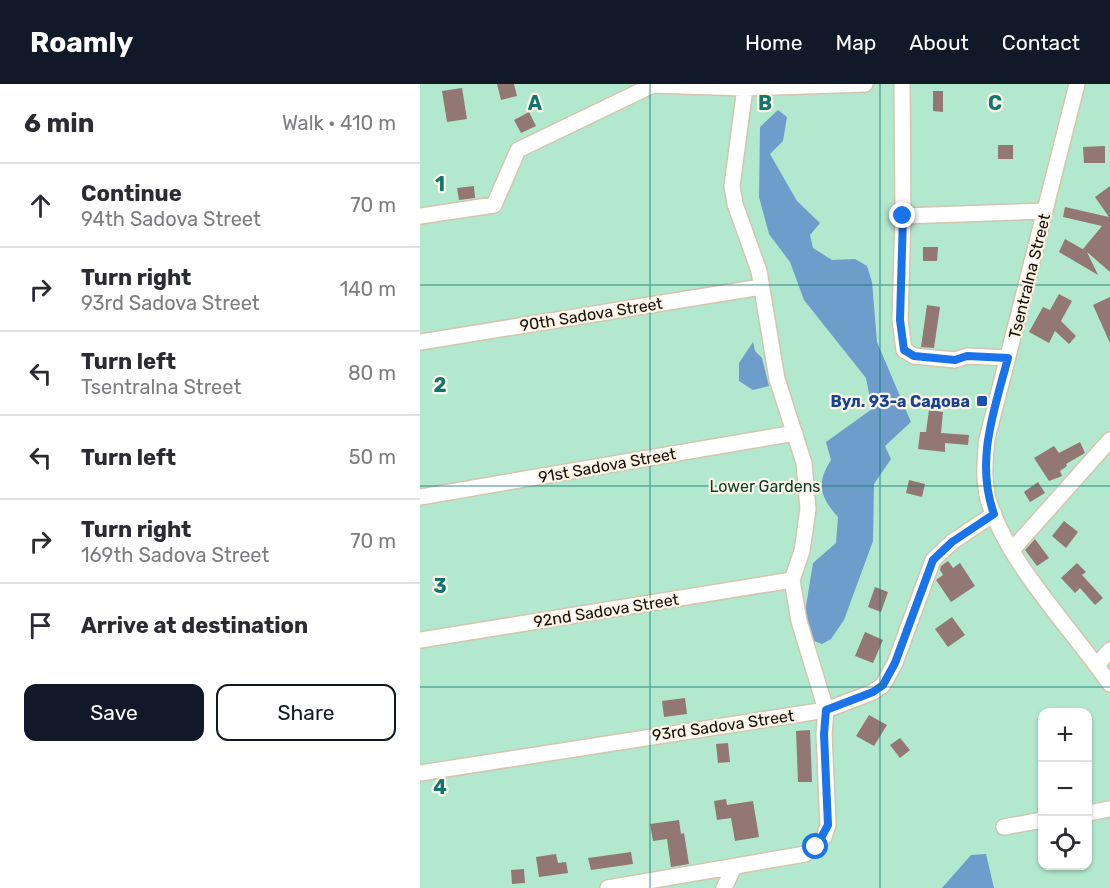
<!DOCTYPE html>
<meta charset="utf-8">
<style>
:root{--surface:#fff;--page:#f2f2f3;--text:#2b2b33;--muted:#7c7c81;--line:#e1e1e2;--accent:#111827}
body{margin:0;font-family:Rubik,sans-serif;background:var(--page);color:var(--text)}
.controls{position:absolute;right:18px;bottom:18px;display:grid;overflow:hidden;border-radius:12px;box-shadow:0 2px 4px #0004}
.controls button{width:54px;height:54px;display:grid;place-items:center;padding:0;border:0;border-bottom:2px solid var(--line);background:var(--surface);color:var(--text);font:30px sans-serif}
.stop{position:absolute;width:18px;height:18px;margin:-14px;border:4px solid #1a73e8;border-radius:50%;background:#fff}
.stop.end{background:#1a73e8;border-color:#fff;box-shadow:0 2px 6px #0008}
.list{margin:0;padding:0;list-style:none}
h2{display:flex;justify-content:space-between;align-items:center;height:78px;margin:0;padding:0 24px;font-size:26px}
h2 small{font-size:20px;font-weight:400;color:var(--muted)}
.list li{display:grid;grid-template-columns:39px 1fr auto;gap:18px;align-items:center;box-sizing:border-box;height:84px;padding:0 24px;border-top:2px solid var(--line)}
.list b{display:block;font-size:22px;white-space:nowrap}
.list p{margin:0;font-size:20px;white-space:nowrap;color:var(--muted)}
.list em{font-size:20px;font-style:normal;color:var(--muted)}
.actions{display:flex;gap:12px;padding:18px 24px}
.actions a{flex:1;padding:14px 0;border:2px solid var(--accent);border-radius:12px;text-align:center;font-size:21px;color:var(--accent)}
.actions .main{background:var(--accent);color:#fff}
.icon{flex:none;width:33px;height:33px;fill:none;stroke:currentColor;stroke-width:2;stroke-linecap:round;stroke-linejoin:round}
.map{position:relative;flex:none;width:690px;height:804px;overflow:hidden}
header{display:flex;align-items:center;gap:36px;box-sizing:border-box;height:84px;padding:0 30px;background:var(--accent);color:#fff}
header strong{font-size:28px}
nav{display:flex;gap:33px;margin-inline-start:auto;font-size:21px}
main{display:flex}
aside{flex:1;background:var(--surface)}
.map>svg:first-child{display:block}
</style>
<header>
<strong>Roamly</strong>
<nav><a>Home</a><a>Map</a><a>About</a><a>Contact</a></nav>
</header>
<main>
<aside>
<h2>6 min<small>Walk · 410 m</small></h2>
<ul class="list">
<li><svg class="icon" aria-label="ahead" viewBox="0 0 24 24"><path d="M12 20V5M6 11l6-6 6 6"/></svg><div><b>Continue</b><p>94th Sadova Street</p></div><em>70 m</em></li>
<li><svg class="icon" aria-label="right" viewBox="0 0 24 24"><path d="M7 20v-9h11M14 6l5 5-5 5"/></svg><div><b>Turn right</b><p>93rd Sadova Street</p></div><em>140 m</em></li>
<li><svg class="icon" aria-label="left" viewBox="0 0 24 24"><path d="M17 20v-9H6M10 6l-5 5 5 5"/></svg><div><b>Turn left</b><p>Tsentralna Street</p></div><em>80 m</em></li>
<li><svg class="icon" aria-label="left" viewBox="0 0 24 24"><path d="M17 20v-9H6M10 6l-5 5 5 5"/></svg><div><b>Turn left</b></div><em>50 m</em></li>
<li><svg class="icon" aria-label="right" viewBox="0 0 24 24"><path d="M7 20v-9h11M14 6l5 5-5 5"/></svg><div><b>Turn right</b><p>169th Sadova Street</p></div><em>70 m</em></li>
<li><svg class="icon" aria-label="arrive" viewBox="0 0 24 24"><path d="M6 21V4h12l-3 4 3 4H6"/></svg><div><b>Arrive at destination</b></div></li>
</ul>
<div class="actions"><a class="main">Save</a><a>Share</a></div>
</aside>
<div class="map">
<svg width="690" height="804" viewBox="0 0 690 804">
<rect width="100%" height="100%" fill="#fef5e7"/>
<path fill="#b2e8ce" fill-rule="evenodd" d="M 0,0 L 690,0 L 690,804 L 0,804 ZM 622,628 L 668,628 L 668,782 L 622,782 Z"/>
<path fill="#6e9ccb" d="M 358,26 L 367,33 L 363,57 L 350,70 L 377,117 L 400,139 L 390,151 L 393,164 L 412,176 L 435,175 L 447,182 L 452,198 L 457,258 L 491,338 L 465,362 L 471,375 L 454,400 L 453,457 L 424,536 L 411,555 L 402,560 L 391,556 L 385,528 L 393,479 L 416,459 L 418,433 C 400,413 396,399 411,376 L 406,358 L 452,325 L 446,294 L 384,216 L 370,178 L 349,150 L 339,113 L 340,43 Z
M 333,258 L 335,267 L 342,274 L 349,302 L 333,306 L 319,297 L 319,279 Z
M 566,770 L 574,804 L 522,804 L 551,771 Z"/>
<path fill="#927772" d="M 77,0 L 94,0 L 97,12 L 81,16 Z
M 42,4 L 47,35 L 27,38 L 22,7 Z
M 513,7 L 523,7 L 523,28 L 513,27 Z
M 109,28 L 116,42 L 101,49 L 94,36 Z
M 578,61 L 593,61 L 593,75 L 578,75 Z
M 685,62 L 685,79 L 664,79 L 663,63 Z
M 54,102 L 55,114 L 39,116 L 37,104 Z
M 690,102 L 690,188 L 667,168 L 678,191 L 639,168 L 645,155 L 666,167 L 663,165 L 682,142 L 643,133 L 645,123 L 689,133 L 675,113 Z
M 503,163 L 518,163 L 517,177 L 503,177 Z
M 639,210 L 652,217 L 641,237 L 656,252 L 649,260 L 635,247 L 629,259 L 609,248 L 623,223 L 630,226 Z
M 690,213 L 690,259 L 673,221 Z
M 507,221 L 520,223 L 514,264 L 501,263 Z
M 509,326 L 523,328 L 521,349 L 549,351 L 548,361 L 525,359 L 525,368 L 498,365 L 500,348 L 506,348 Z
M 660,358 L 665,369 L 646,380 L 647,382 L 640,387 L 642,392 L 629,397 L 614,374 L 634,362 L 639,369 Z
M 489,396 L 505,400 L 502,413 L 486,409 Z
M 618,398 L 625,409 L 610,418 L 604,408 Z
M 644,437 L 658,448 L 646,464 L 632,452 Z
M 615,455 L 629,474 L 617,482 L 605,466 Z
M 528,477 L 533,484 L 540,479 L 555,502 L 531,518 L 516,496 L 523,491 L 520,486 L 521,482 Z
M 657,479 L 666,488 L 662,491 L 683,514 L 675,521 L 660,504 L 655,509 L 641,494 Z
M 455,503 L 468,508 L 461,528 L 448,523 Z
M 532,533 L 545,551 L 528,563 L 515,545 Z
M 445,548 L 463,556 L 453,579 L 435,572 Z
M 265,614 L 267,630 L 244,633 L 242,617 Z
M 449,631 L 467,641 L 454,662 L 436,652 Z
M 390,646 L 392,698 L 378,698 L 376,647 Z
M 480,654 L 490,666 L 480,674 L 470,661 Z
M 308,659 L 310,678 L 298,679 L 296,660 Z
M 306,715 L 307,721 L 333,717 L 339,753 L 315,757 L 311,734 L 297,736 L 294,717 Z
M 259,736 L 261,750 L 264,749 L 269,780 L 251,783 L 247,755 L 233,757 L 230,740 Z
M 211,768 L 213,780 L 171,786 L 168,774 Z
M 136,770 L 138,779 L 146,778 L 148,789 L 119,793 L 116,773 Z
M 104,785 L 105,799 L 92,800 L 91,786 Z"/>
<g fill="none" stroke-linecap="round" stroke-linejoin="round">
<defs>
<path id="minor" d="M 482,0 L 483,132 L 480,236 L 484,266 L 494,272 L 535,276 L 547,272 L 588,274
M 657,0 L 567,355 C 565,375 563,395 568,415 C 587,479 652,545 690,600
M 0,132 L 74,121 L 98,66 L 233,1 L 325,4 L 445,0
M 483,132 L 625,127
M 0,258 L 341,203
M 0,413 L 375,349
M 593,465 L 690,356
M 0,556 L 372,496
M 677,581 L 690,566
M 0,689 L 406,626 L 453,608 L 463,601 L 475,579 L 513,476 L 532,458 L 574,430
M 668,729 L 690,725
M 584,743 L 622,736
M 188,804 L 385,770 L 404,753 L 408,741 L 404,650 L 406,626 L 379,537 L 372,496 L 382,467 L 388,425 L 384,379 L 357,295 L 339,187 L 315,120 L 312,102 L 325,4
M 304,804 L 314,783"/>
</defs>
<use href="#minor" stroke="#d3c5ae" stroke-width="18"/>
<use href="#minor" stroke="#fff" stroke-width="15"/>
</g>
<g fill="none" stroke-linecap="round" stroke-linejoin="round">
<path stroke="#1a73e8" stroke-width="8" d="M 396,763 L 408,741 L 404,650 L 406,626 L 453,608 L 463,601 L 475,579 L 513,476 L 532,458 L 574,430 C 555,377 574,327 588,274 L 547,272 L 535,276 L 494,272 L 484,266 L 480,236 L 483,132"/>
</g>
<path fill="none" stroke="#0f766e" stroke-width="1.5" stroke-opacity="0.55" d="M 230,0 L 230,804M 460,0 L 460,804M 0,201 L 690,201M 0,402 L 690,402M 0,603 L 690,603"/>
<rect fill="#1a4fb4" stroke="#fef5e7" stroke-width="2" x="556" y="311" width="12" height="12" rx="3"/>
<g text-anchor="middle" stroke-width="4.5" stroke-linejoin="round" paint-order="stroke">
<g font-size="16" fill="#130e07" stroke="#fef5e7">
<text transform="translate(609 192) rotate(-76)" y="6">Tsentralna Street</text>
<text transform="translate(171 230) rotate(-9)" y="6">90th Sadova Street</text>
<text transform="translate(187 381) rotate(-10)" y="6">91st Sadova Street</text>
<text transform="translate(186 526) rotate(-9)" y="6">92nd Sadova Street</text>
<text transform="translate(303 641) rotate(-8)" y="6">93rd Sadova Street</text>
</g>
<g font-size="16" font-weight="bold" fill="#164399" stroke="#fef5e7" text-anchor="end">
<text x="550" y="323">Вул. 93-а Садова</text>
</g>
<g font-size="16" fill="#003f2a" stroke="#fef5e7">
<text x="345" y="408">Lower Gardens</text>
</g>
</g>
<g font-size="20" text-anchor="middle" font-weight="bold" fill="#0f766e" stroke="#fef5e7" stroke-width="4.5" stroke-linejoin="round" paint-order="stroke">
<text x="115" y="26">A</text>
<text x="345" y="26">B</text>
<text x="575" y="26">C</text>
<text x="20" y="107">1</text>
<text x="20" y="308">2</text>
<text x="20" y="509">3</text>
<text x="20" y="710">4</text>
</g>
</svg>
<div class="controls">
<button>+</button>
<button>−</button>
<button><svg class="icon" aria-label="locate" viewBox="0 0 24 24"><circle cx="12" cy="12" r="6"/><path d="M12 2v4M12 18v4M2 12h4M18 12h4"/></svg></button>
</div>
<div class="stop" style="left:396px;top:763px"></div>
<div class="stop end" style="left:483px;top:132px"></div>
</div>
</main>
